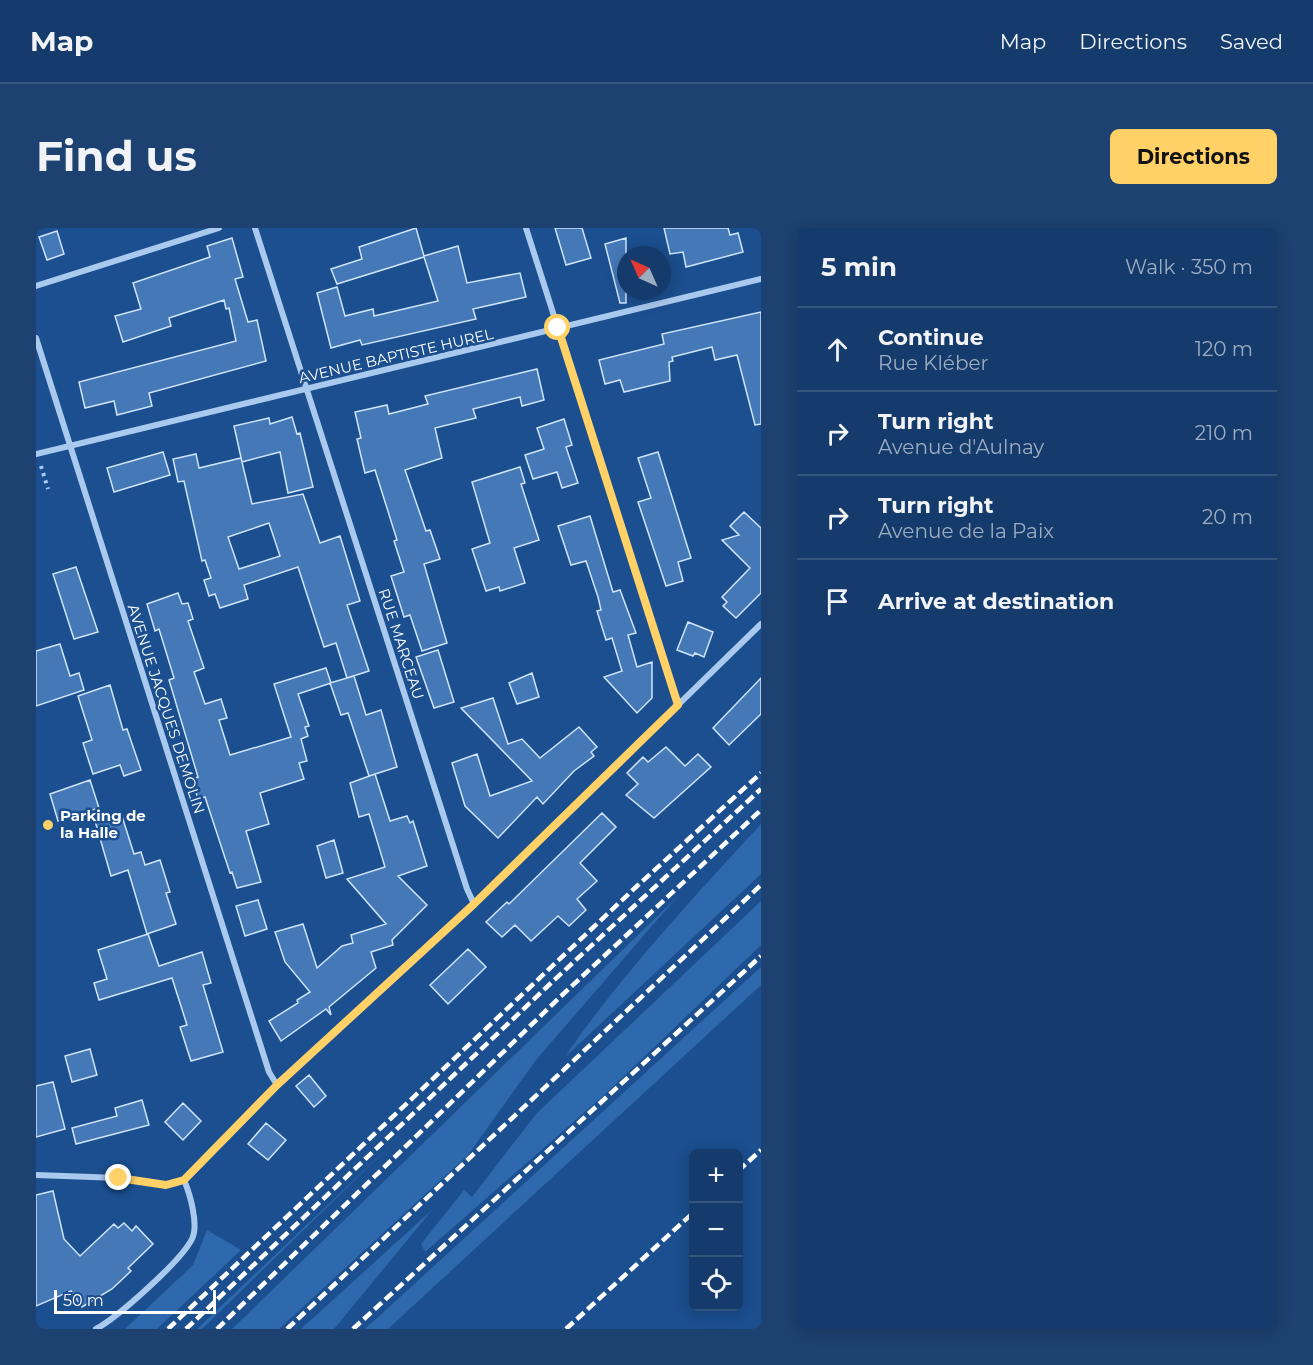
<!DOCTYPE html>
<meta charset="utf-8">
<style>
:root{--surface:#143b6b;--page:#1d4271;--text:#f1f3f6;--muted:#9dadc1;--line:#33557e;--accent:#ffd166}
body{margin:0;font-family:Montserrat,sans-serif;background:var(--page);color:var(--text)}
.controls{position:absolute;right:18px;bottom:18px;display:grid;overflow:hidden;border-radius:9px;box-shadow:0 3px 15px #0003}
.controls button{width:54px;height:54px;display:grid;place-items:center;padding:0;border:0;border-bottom:2px solid var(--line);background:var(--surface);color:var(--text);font:30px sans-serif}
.compass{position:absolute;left:581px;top:18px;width:54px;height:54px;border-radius:50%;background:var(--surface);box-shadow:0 3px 15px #0003;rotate:315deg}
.scale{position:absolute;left:18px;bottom:15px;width:162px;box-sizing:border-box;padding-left:6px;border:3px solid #fff;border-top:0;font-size:16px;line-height:21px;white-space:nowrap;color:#fff;-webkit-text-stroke:4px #1b4f8f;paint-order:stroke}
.stop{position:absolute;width:18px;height:18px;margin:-14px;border:4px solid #ffd166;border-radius:50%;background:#fff}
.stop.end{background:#ffd166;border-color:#fff;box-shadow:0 2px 6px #0008}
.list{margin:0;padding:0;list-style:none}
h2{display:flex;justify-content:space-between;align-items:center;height:78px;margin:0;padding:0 24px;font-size:26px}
h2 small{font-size:20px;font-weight:400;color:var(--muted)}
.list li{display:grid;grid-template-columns:39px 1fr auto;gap:18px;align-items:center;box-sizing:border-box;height:84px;padding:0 24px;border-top:2px solid var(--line)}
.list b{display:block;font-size:22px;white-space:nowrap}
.list p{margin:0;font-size:20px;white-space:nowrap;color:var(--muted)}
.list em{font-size:20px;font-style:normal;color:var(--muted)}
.icon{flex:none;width:33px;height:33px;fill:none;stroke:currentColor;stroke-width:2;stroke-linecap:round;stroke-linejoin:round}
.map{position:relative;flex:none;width:725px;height:1101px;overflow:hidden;border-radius:9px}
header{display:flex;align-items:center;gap:36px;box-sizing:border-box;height:84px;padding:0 30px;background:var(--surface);border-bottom:2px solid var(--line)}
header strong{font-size:28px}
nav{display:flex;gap:33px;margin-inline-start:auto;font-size:21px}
.intro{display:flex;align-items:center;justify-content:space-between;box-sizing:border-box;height:144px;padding:0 36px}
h1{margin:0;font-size:42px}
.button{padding:15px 27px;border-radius:9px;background:var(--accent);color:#111;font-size:21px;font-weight:700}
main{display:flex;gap:36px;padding:0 36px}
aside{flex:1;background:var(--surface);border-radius:9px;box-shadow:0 3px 15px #0003}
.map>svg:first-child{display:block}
</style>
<header>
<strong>Map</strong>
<nav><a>Map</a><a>Directions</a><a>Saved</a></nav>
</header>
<div class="intro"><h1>Find us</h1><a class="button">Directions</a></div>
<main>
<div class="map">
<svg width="725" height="1101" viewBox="0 0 725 1101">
<rect width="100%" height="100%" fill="#1b4f8f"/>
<path fill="#2e69ad" d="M 725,596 L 725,646 L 528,830 C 584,748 658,669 725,596 Z
M 641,669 L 500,832 L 432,927 L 243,1101 L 196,1101 Z
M 725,673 L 725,717 L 566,869 L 389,1024 L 385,1016 L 428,962 L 436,969 L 500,886 Z
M 725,739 L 725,757 L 352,1101 L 329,1101 Z
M 360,912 L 166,1101 L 161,1101 Z
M 397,981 L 298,1101 L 265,1101 Z
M 171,1002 L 205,1022 L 121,1101 L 89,1101 L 157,1037 Z"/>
<path fill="#4478b7" stroke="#cfe3fa" stroke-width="1.5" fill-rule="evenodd" d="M 380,0 L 388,28 L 422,18 L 431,55 L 484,45 L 490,69 L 437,81 L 440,91 L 326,117 L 324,112 L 295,120 L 281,65 L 301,59 L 309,88 L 337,81 L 338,88 L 402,73 L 388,29 L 301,56 L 295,41 L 326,31 L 323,19 Z
M 519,0 L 546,0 L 555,30 L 530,37 Z
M 628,0 L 692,0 L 694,7 L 702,5 L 707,24 L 650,39 L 647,24 L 634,26 Z
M 21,3 L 28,26 L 11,32 L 3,9 Z
M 196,10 L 207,49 L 199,51 L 212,94 L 221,92 L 230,133 L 113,165 L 116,178 L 81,187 L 78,173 L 49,180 L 43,154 L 200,113 L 193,80 L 190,81 L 188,72 L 133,90 L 135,98 L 87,114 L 79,88 L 105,81 L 97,55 L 174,29 L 171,18 Z
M 590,10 L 590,75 L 584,75 L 569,16 Z
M 725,84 L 725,196 L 719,197 L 701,127 L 679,132 L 676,119 L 636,129 L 637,133 L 633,134 L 634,153 L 588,164 L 584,152 L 569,156 L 563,132 L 628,116 L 626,106 Z
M 501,141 L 508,172 L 486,178 L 484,169 L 437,181 L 440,190 L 399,200 L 406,230 L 369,242 L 390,303 L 394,302 L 404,331 L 388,336 L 411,415 L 386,423 L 374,387 L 368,389 L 355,348 L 368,344 L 358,313 L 361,312 L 339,242 L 329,245 L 321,211 L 325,210 L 319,184 L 351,177 L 353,186 L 392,176 L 389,168 Z
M 256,189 L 261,206 L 264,205 L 277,259 L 252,265 L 244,224 L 206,234 L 198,198 L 233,190 L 234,196 Z
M 528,191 L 536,217 L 530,219 L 542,255 L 526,260 L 521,244 L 497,251 L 489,227 L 508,221 L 501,200 Z
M 127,224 L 134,247 L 78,264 L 71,240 Z
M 622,224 L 655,330 L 642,334 L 647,353 L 630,358 L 602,274 L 615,270 L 602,230 Z
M 160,226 L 163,240 L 205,230 L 216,276 L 267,266 L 284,315 L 304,308 L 324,373 L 311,377 L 333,443 L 311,450 L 300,415 L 288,419 L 262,339 L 208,357 L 212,371 L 184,380 L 179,366 L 173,368 L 168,352 L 175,350 L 169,332 L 166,333 L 148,253 L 142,254 L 137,231 ZM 233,295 L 244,328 L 203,341 L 192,309 Z
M 484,239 L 489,255 L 485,256 L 503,312 L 478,320 L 489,355 L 464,363 L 463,359 L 450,363 L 436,321 L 454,315 L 436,254 Z
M 708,284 L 725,300 L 725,365 L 700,390 L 687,378 L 691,374 L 686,369 L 714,340 L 686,312 L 703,307 L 694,298 Z
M 554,288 L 577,364 L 584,362 L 600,405 L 592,407 L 601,439 L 616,434 L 616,470 L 601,485 L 568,449 L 586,443 L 576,410 L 570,412 L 561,383 L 565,382 L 562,369 L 550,333 L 535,337 L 522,298 Z
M 40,339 L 62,404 L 38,411 L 17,346 Z
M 142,365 L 146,376 L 152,375 L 157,391 L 152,393 L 168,440 L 158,444 L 169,476 L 185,471 L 191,490 L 183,492 L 194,527 L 255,509 L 238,456 L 290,440 L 295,455 L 262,466 L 273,498 L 269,499 L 272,508 L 265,511 L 271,533 L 263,535 L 268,551 L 224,565 L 233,596 L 210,603 L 225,654 L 201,660 L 196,644 L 194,645 L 169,569 L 162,571 L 156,551 L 162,549 L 133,452 L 138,450 L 123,401 L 119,403 L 111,376 Z
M 652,394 L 677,404 L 668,429 L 659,425 L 657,428 L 641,422 Z
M 24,416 L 34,448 L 43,445 L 48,462 L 0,478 L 0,423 Z
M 402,422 L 418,474 L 398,480 L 380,429 Z
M 496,445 L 503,469 L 481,476 L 473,455 Z
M 318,448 L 330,487 L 345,482 L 361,539 L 333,548 L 312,485 L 305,487 L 294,455 Z
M 725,450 L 725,486 L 693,517 L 677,500 Z
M 74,457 L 87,502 L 91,501 L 105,542 L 88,548 L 84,537 L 57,546 L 47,515 L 56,512 L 42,468 Z
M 457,470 L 472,516 L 486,511 L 504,530 L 543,499 L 561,519 L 555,524 L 558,528 L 538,543 L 507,576 L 501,569 L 462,610 L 429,578 L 416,535 L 441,526 L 454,568 L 496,553 L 425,480 Z
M 630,519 L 649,538 L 662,526 L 675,539 L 618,590 L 590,567 L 602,556 L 591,545 L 607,529 L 612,534 Z
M 339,546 L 354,593 L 371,588 L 374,595 L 377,593 L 391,638 L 362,648 L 391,677 L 356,712 L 357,717 L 335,724 L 340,740 L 293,779 L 295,787 L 290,781 L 245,813 L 233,793 L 262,775 L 261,772 L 274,764 L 249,734 L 239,704 L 267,696 L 281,740 L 306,718 L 317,715 L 315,707 L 350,696 L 311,651 L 349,639 L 333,586 L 323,589 L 314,555 Z
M 54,552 L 63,580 L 22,593 L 14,566 Z
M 85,585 L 98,626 L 105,624 L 109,637 L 124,632 L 134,664 L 130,665 L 140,696 L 111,706 L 92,642 L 75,648 L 59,593 Z
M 566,585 L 580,599 L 544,635 L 561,653 L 541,671 L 550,682 L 533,698 L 522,688 L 495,713 L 479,697 L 466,709 L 450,694 L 471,674 L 473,676 Z
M 298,612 L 307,645 L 290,650 L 281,618 Z
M 222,672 L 231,701 L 209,708 L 200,678 Z
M 112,706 L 123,738 L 166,724 L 175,755 L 167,757 L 187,824 L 155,833 L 144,799 L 151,797 L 136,750 L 63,772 L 58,755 L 71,751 L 62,722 Z
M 432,721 L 450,739 L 412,776 L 394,757 Z
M 54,821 L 61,847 L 36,854 L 29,828 Z
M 273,847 L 290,868 L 278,879 L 260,858 Z
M 17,854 L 29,901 L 0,909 L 0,858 Z
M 106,872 L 113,897 L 40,916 L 36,900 L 81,888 L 79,880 Z
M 147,875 L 165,893 L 147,912 L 129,894 Z
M 230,895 L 250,912 L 232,932 L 212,916 Z
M 17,963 L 28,1011 L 44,1028 L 78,996 L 82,1000 L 88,995 L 96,1003 L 100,998 L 117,1016 L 92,1040 L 95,1043 L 76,1061 L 46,1079 L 35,1063 L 0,1078 L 0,967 Z"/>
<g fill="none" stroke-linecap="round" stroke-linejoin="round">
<path stroke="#a9c9ee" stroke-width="4" stroke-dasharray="3 4.5" stroke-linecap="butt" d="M 5,238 L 12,261"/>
<path stroke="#a9c9ee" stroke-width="6" d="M 219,0 L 431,661 L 438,676
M 490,0 L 642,477
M 0,58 L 183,0
M 0,110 L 233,844 L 241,857
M 0,226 L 725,51
M 0,947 L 83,950 L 130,957 L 148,952 L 241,857 L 438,676 L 725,396
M 60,1101 C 82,1089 145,1033 156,1011 C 163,997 154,966 148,952"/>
<path stroke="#fff" stroke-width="4.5" stroke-dasharray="10 4.5" stroke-linecap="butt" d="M 702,943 L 725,922
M 132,1101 L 600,659 L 725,545
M 150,1101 L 515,755 L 725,561
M 181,1101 L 523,770 L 725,582
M 251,1101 L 725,657
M 317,1101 L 725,728
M 530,1101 L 658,984"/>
</g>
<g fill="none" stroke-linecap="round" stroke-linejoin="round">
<path stroke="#ffd166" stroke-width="8" d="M 83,950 L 130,957 L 148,952 L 241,857 L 438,676 L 642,477 L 522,100"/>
</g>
<circle fill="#ffd166" stroke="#1b4f8f" stroke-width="2" cx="12" cy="597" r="6"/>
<g text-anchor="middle" stroke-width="5" stroke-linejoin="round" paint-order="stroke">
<g font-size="15" fill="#fff" stroke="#1b4f8f">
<text transform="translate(360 128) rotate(-13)" y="5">AVENUE BAPTISTE HUREL</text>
<text transform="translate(365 416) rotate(72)" y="5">RUE MARCEAU</text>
<text transform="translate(130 481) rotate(72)" y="5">AVENUE JACQUES DEMOLIN</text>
</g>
<g font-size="15" font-weight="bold" fill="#fff" stroke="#1b4f8f" text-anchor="start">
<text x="24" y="593">Parking de<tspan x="24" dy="17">la Halle</tspan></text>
</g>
</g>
</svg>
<div class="controls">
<button>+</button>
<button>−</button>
<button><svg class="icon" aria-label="locate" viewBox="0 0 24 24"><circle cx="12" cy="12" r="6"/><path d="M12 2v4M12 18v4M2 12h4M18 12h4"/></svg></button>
</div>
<svg class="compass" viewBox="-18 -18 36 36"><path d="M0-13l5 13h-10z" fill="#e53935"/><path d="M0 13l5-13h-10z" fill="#9dadc1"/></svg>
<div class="scale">50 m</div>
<div class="stop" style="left:522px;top:100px"></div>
<div class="stop end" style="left:83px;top:950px"></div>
</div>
<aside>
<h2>5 min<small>Walk · 350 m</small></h2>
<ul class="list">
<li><svg class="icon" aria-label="ahead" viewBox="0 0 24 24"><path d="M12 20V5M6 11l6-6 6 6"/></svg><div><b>Continue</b><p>Rue Kléber</p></div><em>120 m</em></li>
<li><svg class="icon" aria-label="right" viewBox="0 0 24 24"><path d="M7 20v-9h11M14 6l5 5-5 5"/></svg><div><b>Turn right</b><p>Avenue d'Aulnay</p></div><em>210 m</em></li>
<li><svg class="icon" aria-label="right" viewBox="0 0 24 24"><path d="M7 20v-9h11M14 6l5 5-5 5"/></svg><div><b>Turn right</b><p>Avenue de la Paix</p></div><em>20 m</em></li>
<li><svg class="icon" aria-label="arrive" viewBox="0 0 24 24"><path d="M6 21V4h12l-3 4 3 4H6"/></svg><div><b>Arrive at destination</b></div></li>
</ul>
</aside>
</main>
